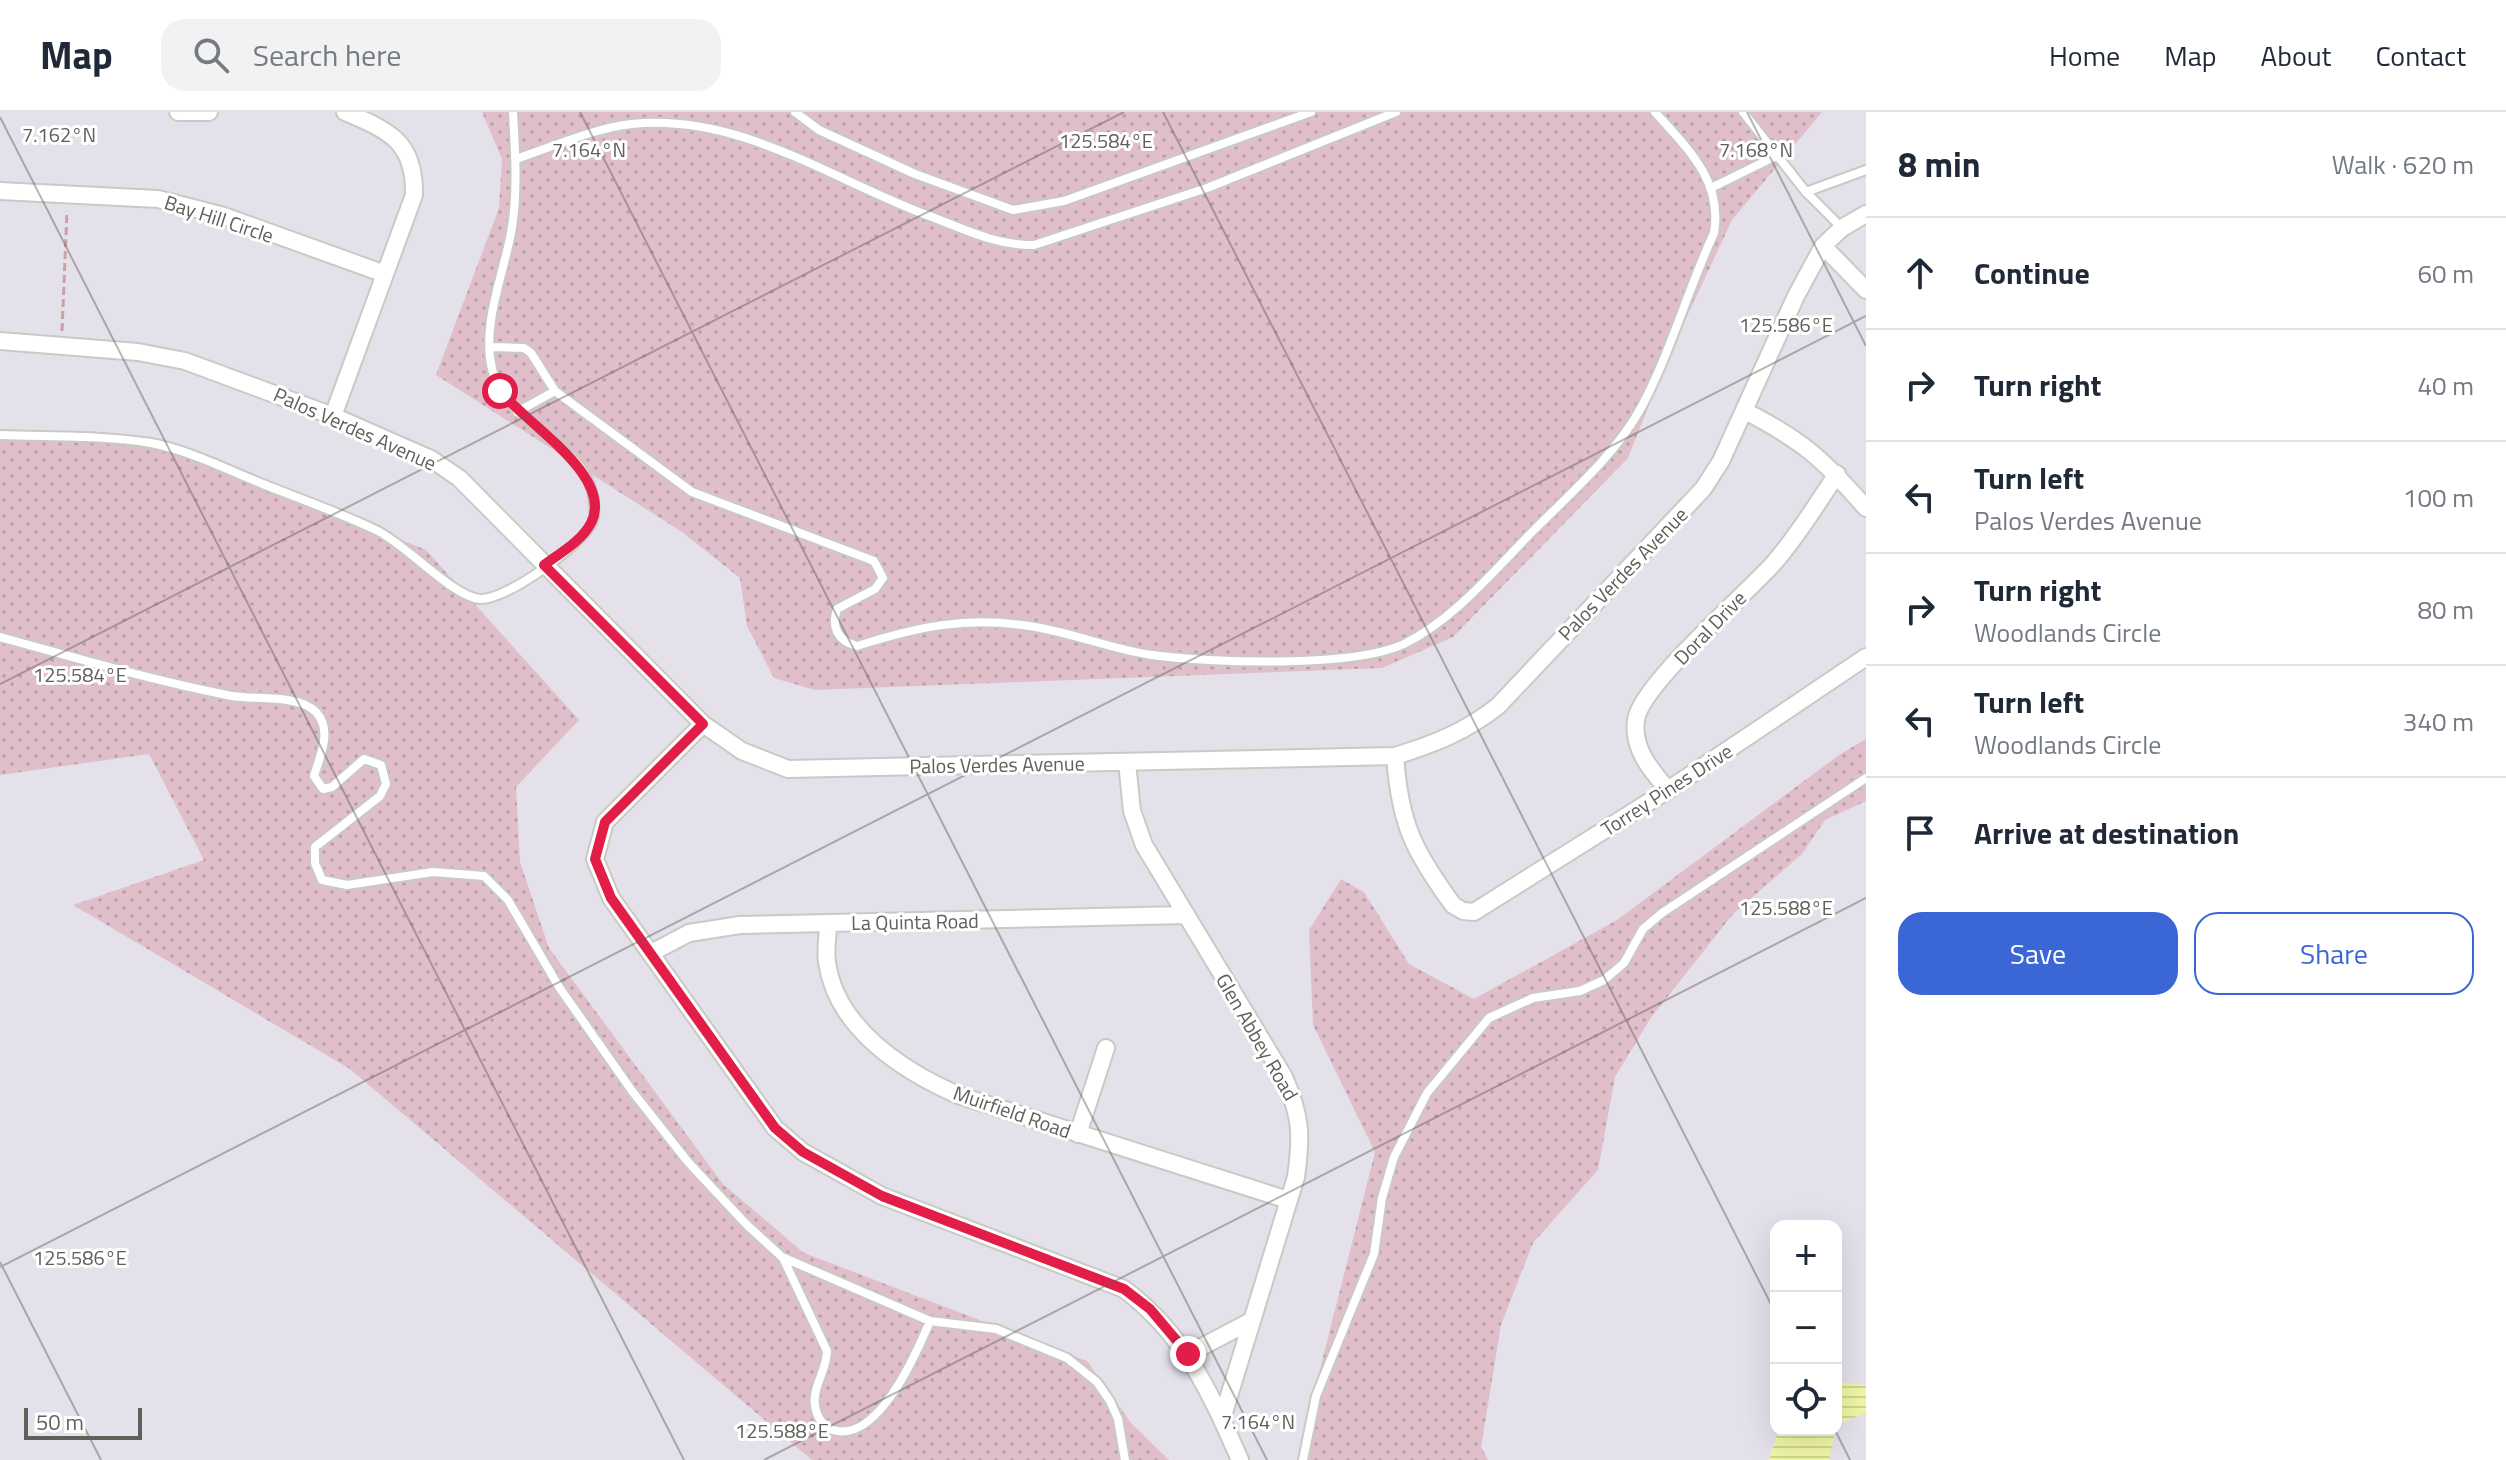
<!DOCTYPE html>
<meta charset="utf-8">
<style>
:root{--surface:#fff;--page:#f2f2f3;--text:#1f2937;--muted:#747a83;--line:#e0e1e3;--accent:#3b67d6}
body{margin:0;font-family:"Titillium Web",sans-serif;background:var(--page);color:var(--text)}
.controls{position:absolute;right:24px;bottom:24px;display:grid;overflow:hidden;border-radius:16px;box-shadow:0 8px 32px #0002}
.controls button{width:72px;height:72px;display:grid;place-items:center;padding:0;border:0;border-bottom:2px solid var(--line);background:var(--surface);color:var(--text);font:40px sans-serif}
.scale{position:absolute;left:24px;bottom:20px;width:118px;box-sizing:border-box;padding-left:8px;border:4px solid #5f6059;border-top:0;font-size:22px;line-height:28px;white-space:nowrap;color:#5f6059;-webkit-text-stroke:6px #fff;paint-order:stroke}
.stop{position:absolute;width:24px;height:24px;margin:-18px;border:6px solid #e11d48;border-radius:50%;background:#fff}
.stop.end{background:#e11d48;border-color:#fff;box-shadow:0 2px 8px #0008}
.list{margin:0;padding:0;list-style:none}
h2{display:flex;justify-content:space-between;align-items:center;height:104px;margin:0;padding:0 32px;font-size:34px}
h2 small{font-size:26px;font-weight:400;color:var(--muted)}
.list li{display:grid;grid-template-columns:52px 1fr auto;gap:24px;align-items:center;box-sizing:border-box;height:112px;padding:0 32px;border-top:2px solid var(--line)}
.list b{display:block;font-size:30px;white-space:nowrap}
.list p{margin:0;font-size:26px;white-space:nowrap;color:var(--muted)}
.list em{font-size:26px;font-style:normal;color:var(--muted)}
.actions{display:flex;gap:16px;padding:24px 32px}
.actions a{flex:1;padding:18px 0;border:2px solid var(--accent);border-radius:24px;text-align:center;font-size:28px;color:var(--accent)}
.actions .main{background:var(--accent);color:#fff}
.icon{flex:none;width:44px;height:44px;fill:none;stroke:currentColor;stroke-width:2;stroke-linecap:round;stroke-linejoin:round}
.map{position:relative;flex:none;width:1866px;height:1348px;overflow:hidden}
header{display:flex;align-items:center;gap:48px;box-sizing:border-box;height:112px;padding:0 40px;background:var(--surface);border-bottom:2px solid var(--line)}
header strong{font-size:38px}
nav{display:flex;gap:44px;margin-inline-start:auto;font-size:28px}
.search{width:560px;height:72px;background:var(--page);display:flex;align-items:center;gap:20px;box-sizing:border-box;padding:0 28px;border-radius:24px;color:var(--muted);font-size:30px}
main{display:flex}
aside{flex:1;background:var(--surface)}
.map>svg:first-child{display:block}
</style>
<header>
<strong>Map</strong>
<div class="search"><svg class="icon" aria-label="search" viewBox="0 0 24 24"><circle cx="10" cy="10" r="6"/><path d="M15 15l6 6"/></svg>Search here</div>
<nav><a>Home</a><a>Map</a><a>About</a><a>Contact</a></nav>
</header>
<main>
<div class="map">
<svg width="1866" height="1348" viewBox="0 0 1866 1348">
<defs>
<pattern id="grass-dots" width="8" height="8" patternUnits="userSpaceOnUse" patternTransform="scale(2)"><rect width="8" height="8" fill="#e0bfcb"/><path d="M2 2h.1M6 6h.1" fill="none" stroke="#b99fa8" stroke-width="1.8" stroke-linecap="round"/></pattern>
<pattern id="water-rules" width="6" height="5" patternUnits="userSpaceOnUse" patternTransform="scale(2)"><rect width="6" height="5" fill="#f0f6a6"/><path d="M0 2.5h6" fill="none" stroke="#d0d591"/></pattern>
</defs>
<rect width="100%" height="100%" fill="#e5e1eb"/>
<path fill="url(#grass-dots)" d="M 482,0 L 1822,0 L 1732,108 L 1668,245 L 1628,346 L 1453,525 L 1382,556 L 815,578 L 774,566 L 747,514 L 740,466 L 682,420 L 436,263 L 499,96 L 502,47 Z
M 0,323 L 168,332 L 426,438 L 579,608 L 516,675 L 520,750 L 549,836 L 723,1072 L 804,1141 L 1087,1249 L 1131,1311 L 1169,1348 L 812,1348 L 350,957 L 73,793 L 204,748 L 149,642 L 0,663 Z
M 1866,627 L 1866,689 L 1825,708 L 1802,742 L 1733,802 L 1650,907 L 1615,965 L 1598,1058 L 1533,1131 L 1501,1213 L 1481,1335 L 1488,1348 L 1297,1348 L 1375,1040 L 1313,913 L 1309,818 L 1341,767 L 1364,780 L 1409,852 L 1474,887 L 1617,808 L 1839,643 Z"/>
<path fill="url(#water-rules)" d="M 1836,1270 L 1866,1273 L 1866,1301 L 1840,1311 L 1836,1317 Z
M 1778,1318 L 1835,1318 L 1829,1348 L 1769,1348 Z"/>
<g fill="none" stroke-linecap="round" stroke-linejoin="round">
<defs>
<path id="service" d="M 795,0 L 819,18 L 915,62 L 1013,98 L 1064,89 L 1311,0
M 1743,0 L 1806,80 L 1842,116
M 516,47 C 552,35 594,16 632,12 C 738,1 829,66 924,102 C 960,115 995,134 1034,133 L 1207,76 L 1396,0
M 1713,75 L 1776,44
M 1806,80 L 1866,58
M 490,235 L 524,236 L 531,241 L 555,279 L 692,380 L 874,449 L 883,466 L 875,477 L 837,497 C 831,516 838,529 857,534 C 917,515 966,504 1029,514 C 1071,520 1110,537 1152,543 C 1210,551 1353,556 1404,532 C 1456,506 1495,457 1535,417 C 1573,379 1616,342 1642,294 C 1671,239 1688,177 1714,121 C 1723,69 1688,37 1655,0
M 517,300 L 555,279
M 0,323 C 50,325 102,323 151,331 C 188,338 224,356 258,370 C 297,386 338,400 376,418 C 407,433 453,485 480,487 C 505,489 581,434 592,411 C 594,406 595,398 594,393 C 592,331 505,316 492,257 C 481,211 505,160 512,115 C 518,77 515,38 513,0
M 0,525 C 76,546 155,569 232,584 C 256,588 298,582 316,600 C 333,619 320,643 314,664 L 323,677 L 332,675 L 364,647 L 381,653 L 386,672 L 380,684 L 315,735 L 315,751 L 322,768 L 347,773 L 433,760 L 484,764 L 508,788 L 559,875 L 632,979 L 688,1050 L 747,1113 L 782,1145 L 930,1209 L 996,1217 L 1067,1246 L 1097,1270 L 1110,1289 L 1118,1307 L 1125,1348
M 783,1146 L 827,1239 C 827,1258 812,1275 815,1294 C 817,1305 822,1314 833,1318 C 878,1332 917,1240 930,1209
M 1303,1348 L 1316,1284 L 1374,1142 L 1382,1086 L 1394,1045 L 1427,981 L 1489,906 L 1533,886 L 1580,879 L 1604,868 L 1624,851 L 1643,817 L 1662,801 L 1866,666"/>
<path id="minor" d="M 178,0 L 209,0
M 0,79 L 158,87 L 224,104 L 385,162
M 1823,134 L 1866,178
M 0,229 L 138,240 L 185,249 L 333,304 L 431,347 L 459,366 L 703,612 L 742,639 L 788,657 L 1395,644 C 1434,632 1465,620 1498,594 L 1703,377 L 1721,349 L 1796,184 L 1823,134 L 1842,116 L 1866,102
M 1745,299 C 1803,329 1823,347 1866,396
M 333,304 L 414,83 C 415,30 390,19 345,0
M 703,612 L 605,710 L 595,747 L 611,786 L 775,1016 L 803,1040 L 882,1084 L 1124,1177 C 1185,1223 1210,1280 1240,1348
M 1395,644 C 1400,712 1413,738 1453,793 L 1463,799 L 1474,800 L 1668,678 L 1866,545
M 1127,650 L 1132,699 L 1144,733 L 1284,965 C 1301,1004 1302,1023 1296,1065 L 1222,1307
M 1668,678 C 1651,658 1632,637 1636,608 C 1640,574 1745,483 1773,452 C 1797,425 1816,393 1837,362
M 828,813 C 828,825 825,838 827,850 C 836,916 903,959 958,983 L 1288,1088
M 651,841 L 689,821 L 740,813 L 1186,803
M 1078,1022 L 1106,936
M 1188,1242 L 1249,1210"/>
</defs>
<use href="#service" stroke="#c9cac4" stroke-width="12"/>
<use href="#minor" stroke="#c9cac4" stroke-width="20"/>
<path stroke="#cca1a5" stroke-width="3" stroke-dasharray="8 4" stroke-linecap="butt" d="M 62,219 L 67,99"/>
<use href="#service" stroke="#fff" stroke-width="8"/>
<use href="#minor" stroke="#fff" stroke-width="16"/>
</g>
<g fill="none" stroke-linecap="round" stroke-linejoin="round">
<path stroke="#e11d48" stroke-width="10" d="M 500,279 C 525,311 615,364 591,411 C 582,429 560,441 544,453 L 703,612 L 605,710 L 595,747 L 611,786 L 775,1016 L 803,1040 L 882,1084 L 1124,1177 L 1150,1197 L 1188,1242"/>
</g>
<path fill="none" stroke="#5f6059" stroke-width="2" stroke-opacity="0.45" d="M 580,0 L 1267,1348M 1163,0 L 1776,1202M 1747,0 L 1866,234M 0,5 L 684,1348M 0,572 L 1124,0M 0,1150 L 101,1348M 0,1155 L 1866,204M 1835,1318 L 1850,1348M 764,1348 L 1866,786"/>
<g text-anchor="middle" stroke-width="6" stroke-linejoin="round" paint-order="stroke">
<g font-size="20" fill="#5f6059" stroke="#fff">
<text transform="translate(219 107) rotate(18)" y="7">Bay Hill Circle</text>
<text transform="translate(355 317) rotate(24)" y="7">Palos Verdes Avenue</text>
<text transform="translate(1623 462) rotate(-46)" y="7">Palos Verdes Avenue</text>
<text transform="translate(1710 516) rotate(-46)" y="7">Doral Drive</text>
<text transform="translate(997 653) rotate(-1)" y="7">Palos Verdes Avenue</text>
<text transform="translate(1667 678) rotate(-33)" y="7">Torrey Pines Drive</text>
<text transform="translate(915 810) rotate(-1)" y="7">La Quinta Road</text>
<text transform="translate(1257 925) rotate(60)" y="7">Glen Abbey Road</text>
<text transform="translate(1012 1000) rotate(19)" y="7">Muirfield Road</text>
</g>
</g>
<g font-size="20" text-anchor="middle" fill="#5f6059" stroke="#fff" stroke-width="6" stroke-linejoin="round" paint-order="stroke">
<text x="59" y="30">7.162°N</text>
<text x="1106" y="36">125.584°E</text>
<text x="589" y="45">7.164°N</text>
<text x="1756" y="45">7.168°N</text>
<text x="1786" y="220">125.586°E</text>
<text x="80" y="570">125.584°E</text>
<text x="1786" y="803">125.588°E</text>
<text x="80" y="1153">125.586°E</text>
<text x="1258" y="1317">7.164°N</text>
<text x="782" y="1326">125.588°E</text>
</g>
</svg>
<div class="controls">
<button>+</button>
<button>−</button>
<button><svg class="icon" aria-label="locate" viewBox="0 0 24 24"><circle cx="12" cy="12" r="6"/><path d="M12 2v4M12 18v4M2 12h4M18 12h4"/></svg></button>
</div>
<div class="scale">50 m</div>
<div class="stop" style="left:500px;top:279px"></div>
<div class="stop end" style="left:1188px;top:1242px"></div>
</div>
<aside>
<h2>8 min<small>Walk · 620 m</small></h2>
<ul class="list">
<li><svg class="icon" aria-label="ahead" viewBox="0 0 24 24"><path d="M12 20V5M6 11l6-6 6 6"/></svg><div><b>Continue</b></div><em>60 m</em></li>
<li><svg class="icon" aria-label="right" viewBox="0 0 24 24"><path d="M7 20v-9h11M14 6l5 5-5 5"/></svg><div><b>Turn right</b></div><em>40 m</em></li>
<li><svg class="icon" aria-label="left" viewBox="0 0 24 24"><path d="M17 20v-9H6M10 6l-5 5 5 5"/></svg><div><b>Turn left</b><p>Palos Verdes Avenue</p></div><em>100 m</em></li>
<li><svg class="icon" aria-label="right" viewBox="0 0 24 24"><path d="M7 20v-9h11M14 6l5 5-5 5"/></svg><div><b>Turn right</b><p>Woodlands Circle</p></div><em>80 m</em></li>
<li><svg class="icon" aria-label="left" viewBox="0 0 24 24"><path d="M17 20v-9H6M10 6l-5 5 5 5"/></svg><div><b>Turn left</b><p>Woodlands Circle</p></div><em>340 m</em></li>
<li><svg class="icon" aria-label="arrive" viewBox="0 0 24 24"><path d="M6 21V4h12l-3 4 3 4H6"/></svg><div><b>Arrive at destination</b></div></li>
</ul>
<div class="actions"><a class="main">Save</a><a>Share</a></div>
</aside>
</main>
